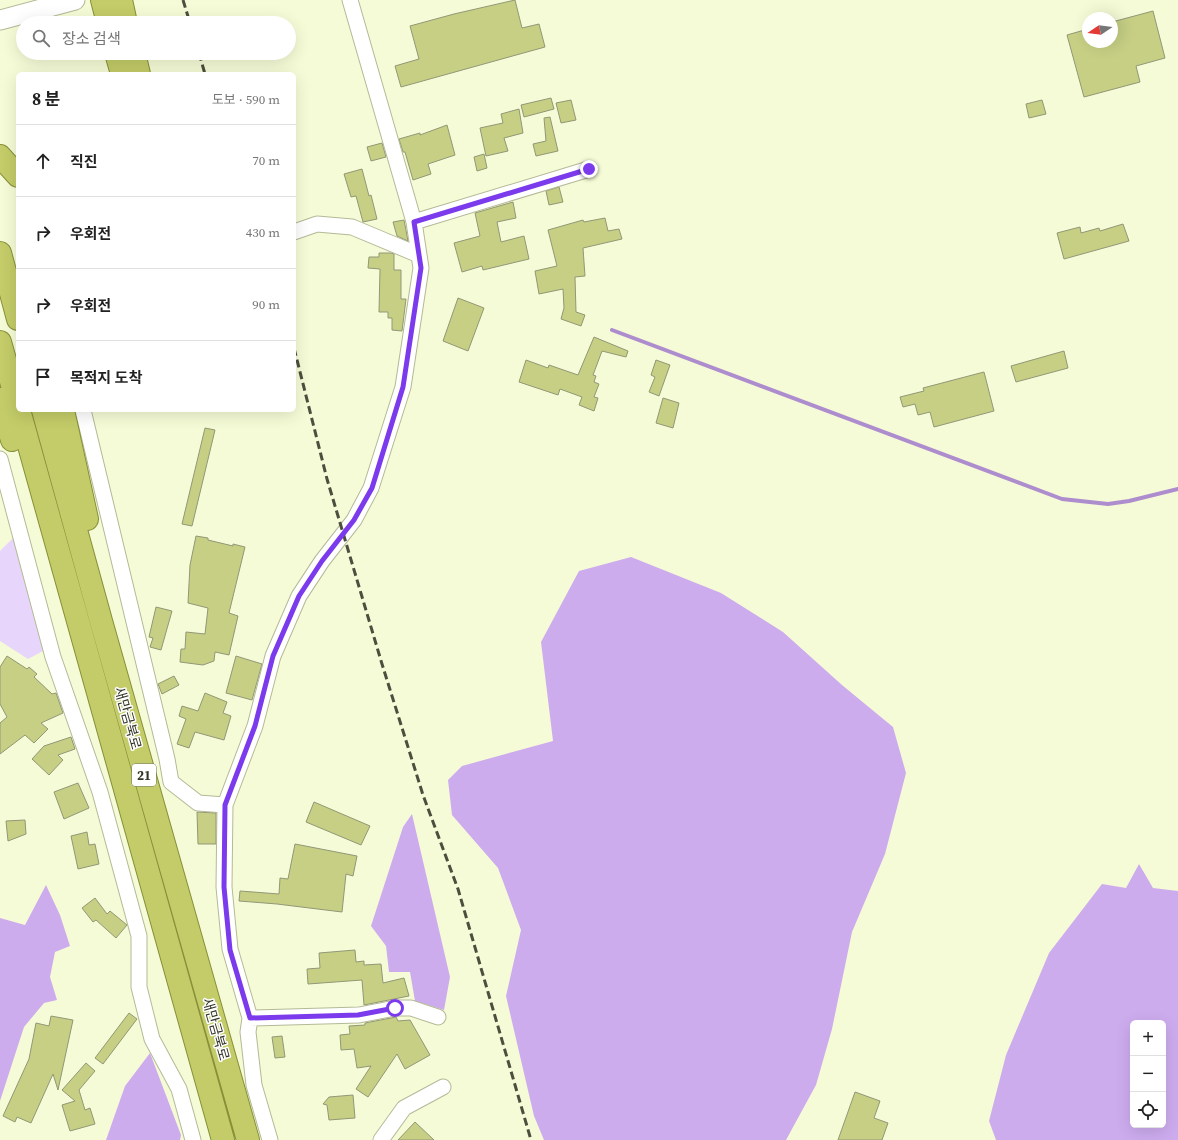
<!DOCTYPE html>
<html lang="ko">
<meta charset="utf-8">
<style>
:root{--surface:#fff;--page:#f6f6f6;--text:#222;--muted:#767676;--line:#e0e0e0}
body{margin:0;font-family:"Source Serif 4","Noto Sans KR",serif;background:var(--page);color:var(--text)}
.controls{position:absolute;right:12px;bottom:12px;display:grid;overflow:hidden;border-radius:6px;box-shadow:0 4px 16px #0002}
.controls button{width:36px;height:36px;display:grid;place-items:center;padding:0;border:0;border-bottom:1px solid var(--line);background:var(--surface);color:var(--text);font:20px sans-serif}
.compass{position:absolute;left:1082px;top:12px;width:36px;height:36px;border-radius:50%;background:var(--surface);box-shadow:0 4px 16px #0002;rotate:257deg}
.stop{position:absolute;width:12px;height:12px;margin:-9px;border:3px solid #7c3aed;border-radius:50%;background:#fff}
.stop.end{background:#7c3aed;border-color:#fff;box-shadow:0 1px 4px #0008}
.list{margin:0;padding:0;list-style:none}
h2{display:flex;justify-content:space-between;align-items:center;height:52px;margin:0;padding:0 16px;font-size:17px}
h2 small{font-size:13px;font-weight:400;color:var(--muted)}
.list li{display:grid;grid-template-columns:26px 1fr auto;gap:12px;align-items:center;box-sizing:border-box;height:72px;padding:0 16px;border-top:1px solid var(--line)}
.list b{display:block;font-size:15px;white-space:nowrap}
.list em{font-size:13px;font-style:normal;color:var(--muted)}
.icon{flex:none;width:22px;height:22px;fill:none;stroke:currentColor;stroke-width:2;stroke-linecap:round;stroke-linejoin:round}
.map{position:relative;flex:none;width:1178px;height:1140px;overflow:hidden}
.search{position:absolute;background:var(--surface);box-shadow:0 4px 16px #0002;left:16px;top:16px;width:280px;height:44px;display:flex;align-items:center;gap:10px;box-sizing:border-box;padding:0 14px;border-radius:22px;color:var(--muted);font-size:15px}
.panel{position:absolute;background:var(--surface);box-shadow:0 4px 16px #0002;left:16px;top:72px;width:280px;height:340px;border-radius:6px}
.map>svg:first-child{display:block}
</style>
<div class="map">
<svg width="1178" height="1140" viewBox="0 0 1178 1140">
<rect width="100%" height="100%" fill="#f6fbd7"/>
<path fill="#e7d5fb" d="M 13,538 L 43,651 L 28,659 L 0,641 L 0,551 Z"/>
<path fill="#cdacee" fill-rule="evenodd" d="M 631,557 L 721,593 L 783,632 L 842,685 L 893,727 L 906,773 L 885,854 L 852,932 L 832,1029 L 816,1085 L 786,1140 L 544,1140 L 534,1116 L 506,996 L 521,930 L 498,868 L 452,815 L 448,780 L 462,766 L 553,741 L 541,642 L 579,571 Z
M 412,814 L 450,977 L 444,1010 L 415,1001 L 410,972 L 389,972 L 386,946 L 371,926 L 403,827 Z
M 1139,864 L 1153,888 L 1178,891 L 1178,1140 L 996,1140 L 989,1121 L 1006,1055 L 1049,953 L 1102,884 L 1126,888 ZM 1133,1023 L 1163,1023 L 1163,1125 L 1133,1125 Z
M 46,885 L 60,915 L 70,946 L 55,952 L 50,977 L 57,1000 L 44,1003 L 24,1027 L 0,1101 L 0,918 L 25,925 Z
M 150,1053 L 181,1135 L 180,1140 L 106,1140 L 125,1086 Z"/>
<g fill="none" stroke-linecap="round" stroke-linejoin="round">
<path stroke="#ad8dcd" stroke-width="4" d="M 612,330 L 1062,499 L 1108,504 L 1129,501 L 1178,489"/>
</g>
<path fill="#c6cf84" stroke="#929776" d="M 515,0 L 522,28 L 539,24 L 545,47 L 401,87 L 395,66 L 419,59 L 410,26 L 454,14 Z
M 1153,11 L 1165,58 L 1136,66 L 1140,82 L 1084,97 L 1067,35 L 1088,29 L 1088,42 L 1112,42 L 1112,22 Z
M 551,98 L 554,109 L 524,117 L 521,105 Z
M 571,100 L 576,120 L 561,123 L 556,103 Z
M 1042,100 L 1046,114 L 1029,118 L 1026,104 Z
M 519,109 L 523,133 L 504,138 L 508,151 L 486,156 L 480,128 L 503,123 L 501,114 Z
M 550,117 L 558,151 L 536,156 L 533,144 L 546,141 L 544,118 Z
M 447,125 L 455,155 L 428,164 L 431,174 L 413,180 L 405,152 L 403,152 L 399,139 L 420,133 L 420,135 Z
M 382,143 L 386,157 L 371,161 L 367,147 Z
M 484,154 L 487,168 L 477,171 L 474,157 Z
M 362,169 L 369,196 L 371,195 L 377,219 L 363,222 L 356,196 L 351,197 L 344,174 Z
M 559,187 L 563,202 L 549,205 L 546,191 Z
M 513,202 L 516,218 L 497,222 L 501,242 L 524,236 L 529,259 L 483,270 L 482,266 L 462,272 L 454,243 L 480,236 L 475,213 Z
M 605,218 L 608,231 L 619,229 L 622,239 L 583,248 L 585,276 L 575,277 L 576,312 L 585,315 L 581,326 L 561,319 L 564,308 L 563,289 L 539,294 L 535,271 L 557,266 L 548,230 L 583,220 L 584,222 Z
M 404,220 L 405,225 L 408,241 L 397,236 L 393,222 Z
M 1123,224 L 1129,241 L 1064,259 L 1057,233 L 1080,227 L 1081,233 L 1099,228 L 1100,231 Z
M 379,253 L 391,253 L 394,254 L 394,270 L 401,270 L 401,299 L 406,299 L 402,331 L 392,330 L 392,318 L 388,318 L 388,312 L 379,312 L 380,269 L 368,268 L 369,257 L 379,257 Z
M 458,298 L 484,308 L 468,351 L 443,341 Z
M 594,337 L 628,351 L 626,357 L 602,351 L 593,375 L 596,376 L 594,382 L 599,384 L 594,397 L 598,398 L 594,411 L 579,405 L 582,397 L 560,389 L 558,395 L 519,382 L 526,360 L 548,368 L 549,365 L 578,375 Z
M 1064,351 L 1068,368 L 1016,382 L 1011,366 Z
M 656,360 L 670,365 L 659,396 L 649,392 L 655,377 L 651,375 Z
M 984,372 L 994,411 L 934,427 L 930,412 L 918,415 L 915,404 L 903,407 L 900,397 L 924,391 L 923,388 Z
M 663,398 L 679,403 L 673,428 L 656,423 Z
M 205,428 L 215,430 L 192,526 L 182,524 Z
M 196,536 L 208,538 L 208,540 L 233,546 L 233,544 L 245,547 L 229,613 L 238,616 L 229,655 L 215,652 L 214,661 L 203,665 L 180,662 L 181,649 L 185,649 L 186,632 L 205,634 L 208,608 L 188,603 L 190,565 Z
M 156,607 L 172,611 L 161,650 L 150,647 L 153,638 L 149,637 Z
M 7,656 L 27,669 L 29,667 L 37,674 L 34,677 L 52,694 L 56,693 L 63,713 L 41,723 L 48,729 L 34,743 L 25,735 L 0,754 L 0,723 L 7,717 L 0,704 L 0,667 Z
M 236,656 L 262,664 L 252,700 L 226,693 Z
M 174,676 L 179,685 L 162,694 L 158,684 Z
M 205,693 L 227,702 L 223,713 L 231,716 L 224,740 L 195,732 L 189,748 L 177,744 L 186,719 L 179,716 L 182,706 L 198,711 Z
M 71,737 L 75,749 L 58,755 L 63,760 L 49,775 L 32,759 L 44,746 Z
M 78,783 L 89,808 L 64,819 L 54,792 Z
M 314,802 L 370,826 L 361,845 L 306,822 Z
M 197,812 L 216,813 L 216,844 L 198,844 Z
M 25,820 L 26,834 L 8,841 L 6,821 Z
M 87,832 L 89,845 L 95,844 L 99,864 L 78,869 L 71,836 Z
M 295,844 L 357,856 L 353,876 L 346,874 L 342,912 L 277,904 L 239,901 L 240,891 L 279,894 L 280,878 L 288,879 Z
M 95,898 L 107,914 L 110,911 L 127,925 L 116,938 L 96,920 L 93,922 L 82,908 Z
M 355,950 L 356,962 L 364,961 L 364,965 L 381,964 L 383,983 L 404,978 L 409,996 L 364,1005 L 362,980 L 308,984 L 307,969 L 320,968 L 319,953 Z
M 129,1013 L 137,1019 L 103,1064 L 95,1058 Z
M 51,1016 L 73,1020 L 58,1090 L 53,1074 L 31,1123 L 17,1117 L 15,1122 L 3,1116 L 29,1059 L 36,1023 L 49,1026 Z
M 396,1017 L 398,1021 L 410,1020 L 430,1055 L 405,1069 L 397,1054 L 368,1097 L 356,1089 L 371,1066 L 357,1068 L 354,1049 L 341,1050 L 340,1035 L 350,1034 L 349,1026 L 365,1025 L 365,1023 Z
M 282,1036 L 285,1057 L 275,1058 L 272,1037 Z
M 86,1063 L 95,1071 L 79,1090 L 85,1110 L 90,1108 L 95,1124 L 70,1131 L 62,1105 L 75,1101 L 62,1090 Z
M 855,1092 L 880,1101 L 874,1118 L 888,1123 L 882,1140 L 838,1140 Z
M 353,1095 L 355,1118 L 329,1120 L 327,1105 L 323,1104 L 329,1097 Z
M 415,1122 L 434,1140 L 398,1140 Z"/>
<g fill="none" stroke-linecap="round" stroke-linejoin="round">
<defs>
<path id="minor" d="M 414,222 L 589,169
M 294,232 L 317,224 L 352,227 L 419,255
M 83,410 L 167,759 L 171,782 L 198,803 L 225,805
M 0,459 L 53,657 L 100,792 L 139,936 L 139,987 L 152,1039 L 179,1089 L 193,1140
M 250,1018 L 359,1015 L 395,1008 L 411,1008 L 438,1017
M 270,1140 L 254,1085 L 248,1032 L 250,1018 L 230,949 L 224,887 L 225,805 L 255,726 L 273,656 L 299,596 L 322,561 L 354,520 L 371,488 L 403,387 L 421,268 L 414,222 L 350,0
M 381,1140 L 404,1108 L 443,1087"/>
<path id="tertiary" d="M 0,20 L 75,0"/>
<path id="trunk" d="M 102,0 L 108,23
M 121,0 L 126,23
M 116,53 L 122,74
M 134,53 L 139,74
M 0,156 L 18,176
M 0,253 L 18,319
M 0,342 L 18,406
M 0,399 L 12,440
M 19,410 L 223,1140
M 43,410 L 101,621 L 248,1140
M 63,410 L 87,519"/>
</defs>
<use href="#minor" stroke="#b4b997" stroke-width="17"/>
<use href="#tertiary" stroke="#b4b997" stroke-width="21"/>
<use href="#trunk" stroke="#878f39" stroke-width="24"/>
<use href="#minor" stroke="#fff" stroke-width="15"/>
<use href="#tertiary" stroke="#fff" stroke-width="19"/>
<use href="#trunk" stroke="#c3cc68" stroke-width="22"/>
<path stroke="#4c4f3e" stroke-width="3" stroke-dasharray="8 4" stroke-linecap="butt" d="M 183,0 L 190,23
M 199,53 L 205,74
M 294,348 L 327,479 L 382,664 L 423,795 L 458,889 L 531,1140"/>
</g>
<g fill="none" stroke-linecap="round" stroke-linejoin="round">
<path stroke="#7c3aed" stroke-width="5" d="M 395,1008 L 358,1015 L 250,1018 L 230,950 L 224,887 L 225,805 L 255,726 L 273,656 L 299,596 L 322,561 L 354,520 L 372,488 L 403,387 L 421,268 L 414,222 L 589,169"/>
</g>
<g text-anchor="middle" stroke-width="3" stroke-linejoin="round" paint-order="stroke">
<rect fill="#fff" stroke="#707268" stroke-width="1" x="132" y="764" width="24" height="22" rx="3"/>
<g font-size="13" font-weight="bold" fill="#333527">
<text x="144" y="780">21</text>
</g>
<g font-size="14" fill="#333527" stroke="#fff">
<text transform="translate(128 718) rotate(74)" y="5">새만금북로</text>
<text transform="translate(216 1029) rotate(74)" y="5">새만금북로</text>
</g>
</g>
</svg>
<div class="controls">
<button>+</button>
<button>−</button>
<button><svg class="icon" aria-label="locate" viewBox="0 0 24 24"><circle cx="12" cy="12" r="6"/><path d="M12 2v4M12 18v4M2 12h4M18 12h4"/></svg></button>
</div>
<svg class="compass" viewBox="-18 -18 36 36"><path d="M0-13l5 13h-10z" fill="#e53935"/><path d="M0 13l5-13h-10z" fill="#767676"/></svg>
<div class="stop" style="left:395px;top:1008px"></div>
<div class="stop end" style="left:589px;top:169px"></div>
<div class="search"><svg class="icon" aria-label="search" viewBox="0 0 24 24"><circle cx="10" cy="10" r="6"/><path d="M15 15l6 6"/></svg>장소 검색</div>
<section class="panel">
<h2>8 분<small>도보 · 590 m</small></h2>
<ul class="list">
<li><svg class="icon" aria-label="ahead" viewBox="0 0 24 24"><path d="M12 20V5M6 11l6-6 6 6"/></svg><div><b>직진</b></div><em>70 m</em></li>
<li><svg class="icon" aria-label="right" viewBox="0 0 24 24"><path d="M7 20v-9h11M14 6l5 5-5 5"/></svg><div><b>우회전</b></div><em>430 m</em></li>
<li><svg class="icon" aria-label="right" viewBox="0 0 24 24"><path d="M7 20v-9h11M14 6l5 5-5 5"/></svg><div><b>우회전</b></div><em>90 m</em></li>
<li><svg class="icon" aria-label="arrive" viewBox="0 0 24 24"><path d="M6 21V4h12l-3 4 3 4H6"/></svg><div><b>목적지 도착</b></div></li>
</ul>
</section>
</div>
